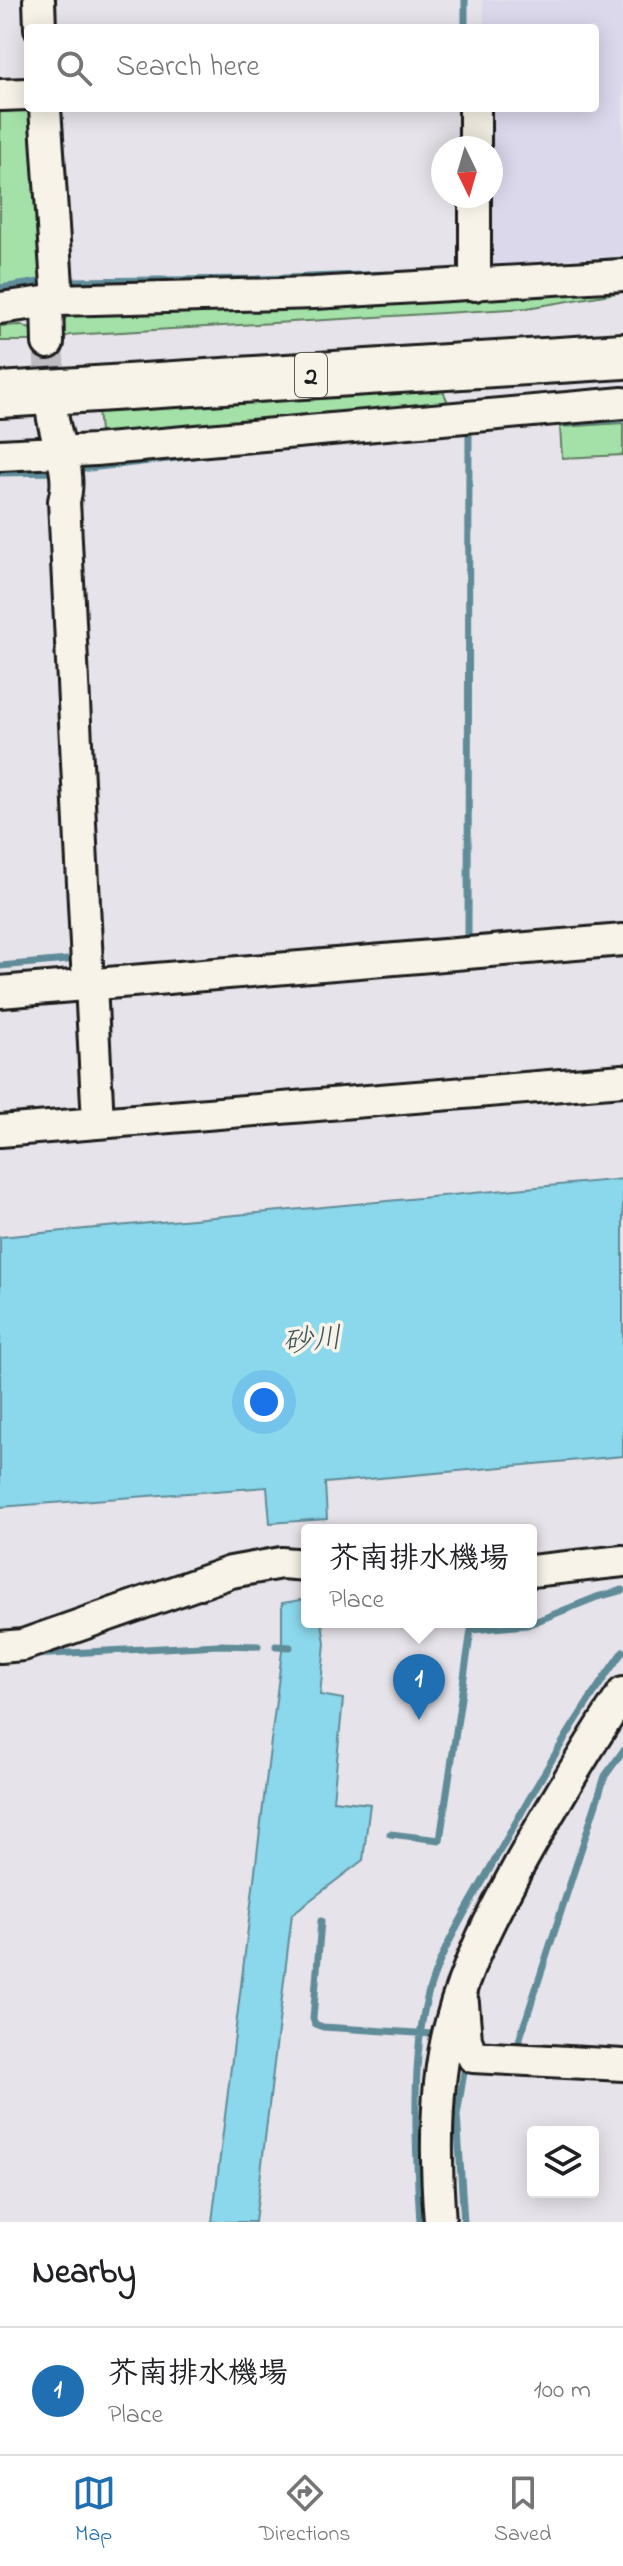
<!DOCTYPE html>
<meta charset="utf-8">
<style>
:root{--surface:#fff;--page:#f6f6f6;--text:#202124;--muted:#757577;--line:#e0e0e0;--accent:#1f6fb2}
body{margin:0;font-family:"Indie Flower","Klee One",sans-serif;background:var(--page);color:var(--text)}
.controls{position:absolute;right:24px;bottom:24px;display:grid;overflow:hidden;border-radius:8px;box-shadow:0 4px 20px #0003}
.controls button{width:72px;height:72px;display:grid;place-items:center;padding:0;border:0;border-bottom:2px solid var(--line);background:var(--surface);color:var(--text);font:40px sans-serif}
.compass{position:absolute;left:431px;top:136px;width:72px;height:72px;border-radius:50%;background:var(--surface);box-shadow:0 4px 20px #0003;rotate:175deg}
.you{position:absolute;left:264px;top:1402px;width:28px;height:28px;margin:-20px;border:6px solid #fff;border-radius:50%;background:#1a73e8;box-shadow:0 0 0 12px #1a73e833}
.badge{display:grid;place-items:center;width:52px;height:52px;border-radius:50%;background:var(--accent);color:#fff;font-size:26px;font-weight:700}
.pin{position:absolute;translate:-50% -66px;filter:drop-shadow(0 2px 4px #0008)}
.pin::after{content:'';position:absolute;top:42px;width:28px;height:24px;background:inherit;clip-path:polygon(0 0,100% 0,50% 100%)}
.popup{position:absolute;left:301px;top:1524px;width:236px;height:104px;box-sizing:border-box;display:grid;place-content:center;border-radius:8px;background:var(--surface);filter:drop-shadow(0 2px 6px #0005);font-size:26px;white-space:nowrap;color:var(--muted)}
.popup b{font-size:30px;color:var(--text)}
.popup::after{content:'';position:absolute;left:50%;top:100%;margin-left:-16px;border:16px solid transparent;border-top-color:var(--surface)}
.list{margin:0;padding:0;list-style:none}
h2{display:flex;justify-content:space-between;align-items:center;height:104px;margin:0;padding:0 32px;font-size:34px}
h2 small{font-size:26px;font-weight:400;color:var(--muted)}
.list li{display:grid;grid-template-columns:52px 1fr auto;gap:24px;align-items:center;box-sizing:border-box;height:128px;padding:0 32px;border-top:2px solid var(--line)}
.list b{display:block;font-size:30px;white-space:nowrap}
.list p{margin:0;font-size:26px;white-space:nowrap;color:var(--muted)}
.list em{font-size:26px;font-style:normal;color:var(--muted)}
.icon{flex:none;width:44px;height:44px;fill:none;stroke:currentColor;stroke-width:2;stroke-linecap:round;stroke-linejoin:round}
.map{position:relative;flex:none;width:623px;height:2222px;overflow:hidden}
.search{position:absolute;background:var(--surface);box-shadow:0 4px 20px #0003;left:24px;right:24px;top:24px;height:88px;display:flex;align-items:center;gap:20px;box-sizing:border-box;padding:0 28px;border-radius:8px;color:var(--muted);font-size:30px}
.sheet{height:232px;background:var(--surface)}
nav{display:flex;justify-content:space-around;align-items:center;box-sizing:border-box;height:112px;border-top:2px solid var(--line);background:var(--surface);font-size:22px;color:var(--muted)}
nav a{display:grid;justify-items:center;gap:4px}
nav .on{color:var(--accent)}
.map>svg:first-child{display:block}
</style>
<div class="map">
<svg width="623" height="2222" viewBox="0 0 623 2222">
<rect width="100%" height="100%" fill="#e7e3ea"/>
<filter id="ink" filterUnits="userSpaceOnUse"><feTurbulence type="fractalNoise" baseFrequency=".0125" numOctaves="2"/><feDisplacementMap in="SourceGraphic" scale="16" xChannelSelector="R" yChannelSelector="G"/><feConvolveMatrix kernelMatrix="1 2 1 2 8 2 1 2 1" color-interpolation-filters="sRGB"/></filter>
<g filter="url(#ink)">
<path fill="#dcd8ec" d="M 483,0 L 623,0 L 623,255 L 483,266 L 483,196 L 491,196 L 491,148 L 483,148 L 483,108 L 595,108 L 595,28 L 484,28 Z"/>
<path fill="#a3e1a8" stroke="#607e62" stroke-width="2" d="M 31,110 L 40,280 L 0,286 L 0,112 Z
M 623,283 L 623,292 L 527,308 L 70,335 L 55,340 L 67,315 Z
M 21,325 L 37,332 L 44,341 L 0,341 L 0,326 Z
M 442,389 L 447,400 L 446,408 L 101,441 L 98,411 Z
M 623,423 L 623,455 L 562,458 L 560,427 Z"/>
<path fill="#8bd7eb" stroke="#5f8c98" stroke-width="2" d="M 623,1179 L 623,1456 L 325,1483 L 327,1519 L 270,1523 L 267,1487 L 0,1507 L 0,1237 Z
M 307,1599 L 307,1622 L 322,1622 L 325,1643 L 320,1695 L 343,1699 L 333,1800 L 370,1804 L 363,1860 L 292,1914 L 255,2222 L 212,2222 L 282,1651 L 282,1603 Z"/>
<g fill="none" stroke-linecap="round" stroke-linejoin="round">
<path stroke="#5f8c98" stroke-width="7" d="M 465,0 L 465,28
M 581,263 L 623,260
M 65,281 L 257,279 L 387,274
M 0,288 L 46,281
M 565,423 L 623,419
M 72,470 L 194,456
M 0,473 L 59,472
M 468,942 L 469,426
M 0,966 L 79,959
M 276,1646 L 290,1647
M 32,1655 L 219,1645 L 258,1646
M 390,1834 L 440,1840 L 471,1630 L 527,1625 L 597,1597 L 623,1590
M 321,1921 L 313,2019 L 315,2024 L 323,2027 L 432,2034
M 516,2050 L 605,1776 L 623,1751
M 420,2222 C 416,2157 411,2066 426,2002 C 437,1955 466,1912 489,1870 C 531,1795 572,1721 623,1651
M 464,2222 L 457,2115 L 465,2066"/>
<path stroke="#bebbc1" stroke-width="30" stroke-dasharray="30 15" stroke-linecap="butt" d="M 48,343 L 52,410"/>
<defs>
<path id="minor" d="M 39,0 L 40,28
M 0,95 L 28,94
M 45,108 L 58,300
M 475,108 L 475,148
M 475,196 L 475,285
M 47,301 L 48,343
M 0,308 L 58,300 L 314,293 L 623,275
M 52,412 C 55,442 73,471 64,501 L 88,984
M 0,455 L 95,450 L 623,403
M 91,984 L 98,1123
M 0,992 L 623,940
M 0,1131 L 623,1080
M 531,1571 L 623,1561
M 0,1647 L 23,1645 L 231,1572 L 281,1563 L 307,1565
M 463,2003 L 466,2040 L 473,2057 L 623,2065
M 440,2222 C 435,2158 434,2084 451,2022 C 466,1964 493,1913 522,1860 C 554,1803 587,1748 623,1693"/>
<path id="highway" d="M 0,395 L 623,356"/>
</defs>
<use href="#minor" stroke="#1c1c1c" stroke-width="36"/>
<use href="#highway" stroke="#1c1c1c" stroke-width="50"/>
<use href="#minor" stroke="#f7f3e8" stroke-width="30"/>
<use href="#highway" stroke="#f7f3e8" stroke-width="44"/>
</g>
</g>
<g text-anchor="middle" stroke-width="7" stroke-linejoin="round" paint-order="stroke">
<rect fill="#f7f3e8" stroke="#5e5c59" stroke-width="2" x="295" y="353" width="32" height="44" rx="6"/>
<g font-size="26" font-weight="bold" fill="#1c1c1c">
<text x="311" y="384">2</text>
</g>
<g font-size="30" font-style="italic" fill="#3d545a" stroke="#f7f3e8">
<text transform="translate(312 1339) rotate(-5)" y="10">砂川</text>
</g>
</g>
</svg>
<div class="controls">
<button><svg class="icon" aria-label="layers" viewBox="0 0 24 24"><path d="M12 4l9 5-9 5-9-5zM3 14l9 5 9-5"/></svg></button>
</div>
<svg class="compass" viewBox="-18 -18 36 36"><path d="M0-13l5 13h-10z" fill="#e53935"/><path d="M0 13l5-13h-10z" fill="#757577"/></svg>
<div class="you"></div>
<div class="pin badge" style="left:419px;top:1720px">1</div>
<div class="popup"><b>芥南排水機場</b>Place</div>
<div class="search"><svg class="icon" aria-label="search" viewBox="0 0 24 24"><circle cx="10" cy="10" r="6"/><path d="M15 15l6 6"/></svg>Search here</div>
</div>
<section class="sheet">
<h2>Nearby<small></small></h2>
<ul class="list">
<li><span class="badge">1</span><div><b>芥南排水機場</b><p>Place</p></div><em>100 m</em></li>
</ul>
</section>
<nav>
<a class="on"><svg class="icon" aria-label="map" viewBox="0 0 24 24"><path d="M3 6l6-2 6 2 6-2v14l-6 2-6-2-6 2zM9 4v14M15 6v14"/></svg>Map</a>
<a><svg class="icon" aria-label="directions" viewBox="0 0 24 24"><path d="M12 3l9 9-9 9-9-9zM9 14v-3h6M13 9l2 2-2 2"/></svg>Directions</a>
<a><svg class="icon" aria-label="saved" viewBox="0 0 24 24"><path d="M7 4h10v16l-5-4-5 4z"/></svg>Saved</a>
</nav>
